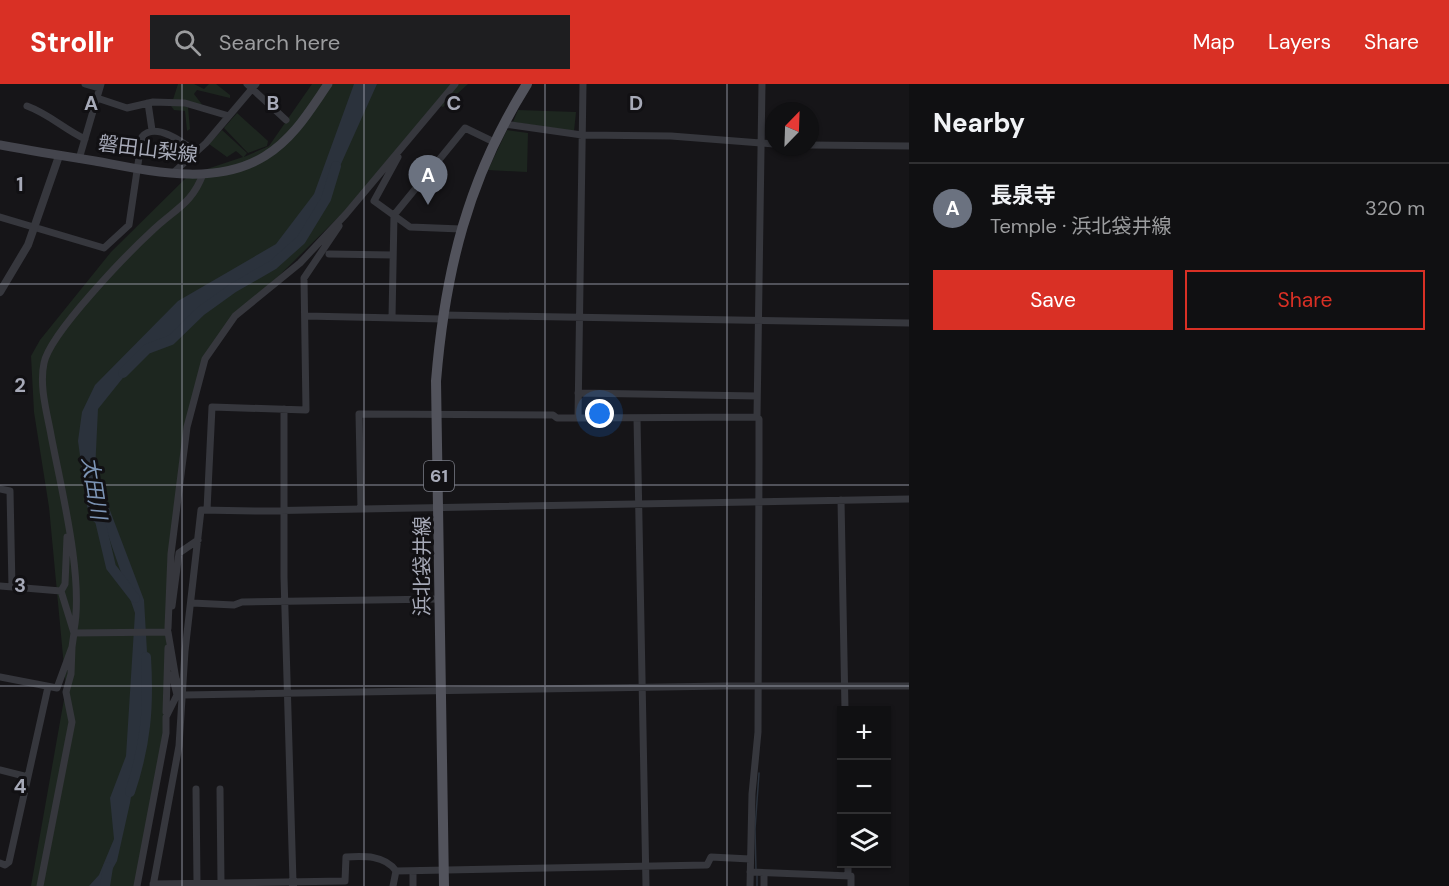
<!DOCTYPE html>
<meta charset="utf-8">
<style>
:root{--surface:#101012;--page:#1e1e20;--text:#f1f3f6;--muted:#9c9d9f;--line:#303032;--accent:#d93025}
body{margin:0;font-family:"DM Sans","Noto Sans JP",sans-serif;background:var(--page);color:var(--text)}
.controls{position:absolute;right:18px;bottom:18px;display:grid;overflow:hidden;border-radius:0px;box-shadow:0 2px 4px #0004}
.controls button{width:54px;height:54px;display:grid;place-items:center;padding:0;border:0;border-bottom:2px solid var(--line);background:var(--surface);color:var(--text);font:30px sans-serif}
.compass{position:absolute;left:765px;top:18px;width:54px;height:54px;border-radius:50%;background:var(--surface);box-shadow:0 2px 4px #0004;rotate:23deg}
.you{position:absolute;left:600px;top:330px;width:21px;height:21px;margin:-15px;border:4px solid #fff;border-radius:50%;background:#1a73e8;box-shadow:0 0 0 9px #1a73e833}
.badge{display:grid;place-items:center;width:39px;height:39px;border-radius:50%;background:var(--accent);color:#fff;font-size:20px;font-weight:700}
.pin{position:absolute;translate:-50% -50px;filter:drop-shadow(0 2px 3px #0008)}
.pin::after{content:'';position:absolute;top:32px;width:21px;height:18px;background:inherit;clip-path:polygon(0 0,100% 0,50% 100%)}
.list{margin:0;padding:0;list-style:none}
h2{display:flex;justify-content:space-between;align-items:center;height:78px;margin:0;padding:0 24px;font-size:26px}
h2 small{font-size:20px;font-weight:400;color:var(--muted)}
.list li{display:grid;grid-template-columns:39px 1fr auto;gap:18px;align-items:center;box-sizing:border-box;height:90px;padding:0 24px;border-top:2px solid var(--line)}
.list b{display:block;font-size:22px;white-space:nowrap}
.list p{margin:0;font-size:20px;white-space:nowrap;color:var(--muted)}
.list em{font-size:20px;font-style:normal;color:var(--muted)}
.actions{display:flex;gap:12px;padding:18px 24px}
.actions a{flex:1;padding:14px 0;border:2px solid var(--accent);border-radius:0px;text-align:center;font-size:21px;color:var(--accent)}
.actions .main{background:var(--accent);color:#fff}
.icon{flex:none;width:33px;height:33px;fill:none;stroke:currentColor;stroke-width:2;stroke-linecap:round;stroke-linejoin:round}
.map{position:relative;flex:none;width:909px;height:802px;overflow:hidden}
header{display:flex;align-items:center;gap:36px;box-sizing:border-box;height:84px;padding:0 30px;background:var(--accent);color:#fff}
header strong{font-size:28px}
nav{display:flex;gap:33px;margin-inline-start:auto;font-size:21px}
.search{width:420px;height:54px;background:var(--page);display:flex;align-items:center;gap:15px;box-sizing:border-box;padding:0 21px;border-radius:0px;color:var(--muted);font-size:22px}
main{display:flex}
aside{flex:1;background:var(--surface)}
.map>svg:first-child{display:block}
</style>
<header>
<strong>Strollr</strong>
<div class="search"><svg class="icon" aria-label="search" viewBox="0 0 24 24"><circle cx="10" cy="10" r="6"/><path d="M15 15l6 6"/></svg>Search here</div>
<nav><a>Map</a><a>Layers</a><a>Share</a></nav>
</header>
<main>
<div class="map">
<svg width="909" height="802" viewBox="0 0 909 802">
<rect width="100%" height="100%" fill="#161518"/>
<path fill="#1d261f" d="M 178,0 L 194,0 L 204,5 L 209,0 L 216,0 L 230,11 L 230,14 L 197,6 L 194,10 L 207,27 L 188,23 L 190,45 L 187,47 L 185,27 L 174,26 L 171,22 Z
M 312,0 L 455,0 L 366,106 L 224,246 L 201,286 L 187,343 L 167,541 L 166,649 L 139,802 L 31,802 L 66,604 L 49,423 L 34,328 L 31,272 L 40,256 L 111,168 L 189,91 L 243,73 L 236,67 L 227,73 L 209,60 L 222,46 L 247,69 L 244,73 L 269,62 Z
M 457,0 L 468,0 L 443,23 L 440,22 Z
M 518,26 L 576,28 L 574,47 L 513,38 Z
M 237,29 L 268,57 L 267,62 L 248,69 L 224,44 Z
M 507,46 L 528,49 L 527,88 L 488,86 Z"/>
<path fill="#2b323c" d="M 354,0 L 377,0 L 318,131 L 301,156 L 273,181 L 233,204 L 201,227 L 177,251 L 142,270 L 98,325 L 95,387 L 144,516 L 147,568 L 142,645 L 130,719 L 117,777 L 103,802 L 89,802 L 99,791 L 114,755 L 110,714 L 126,672 L 135,529 L 107,448 L 93,437 L 87,422 L 78,357 L 82,328 L 95,301 L 178,217 L 276,160 L 314,110 Z"/>
<g fill="none" stroke-linecap="round" stroke-linejoin="round">
<path stroke="#2b323c" stroke-width="1.5" d="M 756,787 L 755,745 L 759,689
M 757,791 L 757,802"/>
<path stroke="#2b323c" stroke-width="10" d="M 123,289 L 147,265 L 171,256 L 201,227 L 233,204 L 273,181 L 301,156 L 326,115 L 336,82
M 98,428 L 111,483 L 135,514
M 130,708 C 146,660 149,623 146,573
M 105,802 L 108,783"/>
<path stroke="#36373d" stroke-width="7" d="M 85,0 L 99,4
M 247,0 L 286,36
M 97,14 L 127,24 L 153,18 L 185,19 L 229,32
M 148,19 L 152,46
M 27,22 C 49,30 64,45 85,55
M 504,40 L 582,51 L 671,52 L 774,60
M 810,61 L 909,62
M 398,73 L 374,117 L 410,143 L 461,145
M 79,75 L 101,0
M 173,89 L 206,59 L 256,0
M 0,133 L 104,164 L 129,141 L 142,53 C 155,37 184,59 196,68
M 329,170 L 393,171
M 443,231 L 909,239
M 305,232 L 443,235
M 392,234 L 394,131 L 465,44 L 494,58
M 578,309 L 757,312
M 284,325 L 284,493 L 293,798
M 578,334 L 583,0
M 637,334 L 646,802
M 0,405 L 10,407 L 12,503
M 841,416 L 845,626
M 361,425 L 359,330 L 553,331 L 557,334 L 578,334 L 757,333
M 207,426 L 212,323 L 306,326 L 304,194 L 339,142
M 67,453 L 65,500 L 61,507 L 74,549 L 168,548 L 176,595 L 184,611
M 0,502 L 61,507
M 192,519 L 234,521 L 242,518 L 440,515
M 172,522 L 179,469 L 198,456
M 168,544 L 171,470 L 187,343 L 205,275 L 235,232 L 300,179 L 346,130 L 455,0
M 74,546 C 84,494 61,404 51,351 C 47,329 39,302 44,279 C 50,249 128,169 153,146 C 175,125 192,120 203,90
M 0,593 L 57,604 L 72,563 L 74,549
M 184,611 L 724,602 L 909,602
M 166,628 L 168,564
M 0,686 L 28,693
M 196,705 L 197,799
M 220,705 L 221,799
M 0,779 L 5,781 L 9,778 L 48,603
M 396,787 L 707,781 L 711,773 L 750,775
M 413,787 L 413,802
M 750,788 L 851,792 L 851,802
M 848,792 L 848,780
M 153,800 L 345,797 L 346,773 C 364,772 385,771 396,787 L 393,802
M 40,802 L 72,638 L 66,608 L 71,590 L 72,563
M 137,802 L 166,649 L 166,633 L 177,611 L 172,591
M 153,802 L 179,662 L 185,567 L 201,426 L 255,427 L 909,415
M 750,802 L 752,710 L 758,648 L 759,378 L 759,335 L 757,333 L 762,0
M 764,802 L 764,789"/>
<path stroke="#36373d" stroke-width="8" d="M 0,208 L 28,161 L 59,72
M 293,802 L 293,798"/>
<path stroke="#44454d" stroke-width="9" d="M 0,61 C 32,67 63,72 95,77 C 150,87 215,103 265,72 C 294,54 310,26 328,0"/>
<path stroke="#52535c" stroke-width="10" d="M 444,802 L 436,297 C 445,187 468,94 527,0"/>
</g>
<path fill="none" stroke="#a7aab8" stroke-width="1.5" stroke-opacity="0.55" d="M 182,0 L 182,802M 364,0 L 364,802M 545,0 L 545,802M 727,0 L 727,802M 0,200 L 909,200M 0,401 L 909,401M 0,602 L 909,602"/>
<g text-anchor="middle" stroke-width="6" stroke-linejoin="round" paint-order="stroke">
<rect fill="#111013" stroke="#7a7c86" stroke-width="1.5" x="424" y="377" width="30" height="30" rx="4.5"/>
<g font-size="18" font-weight="bold" fill="#a7aab8">
<text x="439" y="398">61</text>
</g>
<g font-size="20" fill="#a7aab8" stroke="#111013">
<text transform="translate(148 65) rotate(7)" y="7">磐田山梨線</text>
<text transform="translate(422 482) rotate(-90)" y="7">浜北袋井線</text>
</g>
<g font-size="21" font-style="italic" fill="#7c94b5" stroke="#111013">
<text transform="translate(94 404) rotate(81)" y="7">太田川</text>
</g>
</g>
<g font-size="20" text-anchor="middle" font-weight="bold" fill="#a7aab8" stroke="#111013" stroke-width="6" stroke-linejoin="round" paint-order="stroke">
<text x="91" y="26">A</text>
<text x="273" y="26">B</text>
<text x="454" y="26">C</text>
<text x="636" y="26">D</text>
<text x="20" y="107">1</text>
<text x="20" y="308">2</text>
<text x="20" y="508">3</text>
<text x="20" y="709">4</text>
</g>
</svg>
<div class="controls">
<button>+</button>
<button>−</button>
<button><svg class="icon" aria-label="layers" viewBox="0 0 24 24"><path d="M12 4l9 5-9 5-9-5zM3 14l9 5 9-5"/></svg></button>
</div>
<svg class="compass" viewBox="-18 -18 36 36"><path d="M0-13l5 13h-10z" fill="#e53935"/><path d="M0 13l5-13h-10z" fill="#9c9d9f"/></svg>
<div class="you"></div>
<div class="pin badge" style="left:428px;top:121px;background:#6b7280">A</div>
</div>
<aside>
<h2>Nearby<small></small></h2>
<ul class="list">
<li><span class="badge" style="background:#6b7280">A</span><div><b>長泉寺</b><p>Temple · 浜北袋井線</p></div><em>320 m</em></li>
</ul>
<div class="actions"><a class="main">Save</a><a>Share</a></div>
</aside>
</main>
